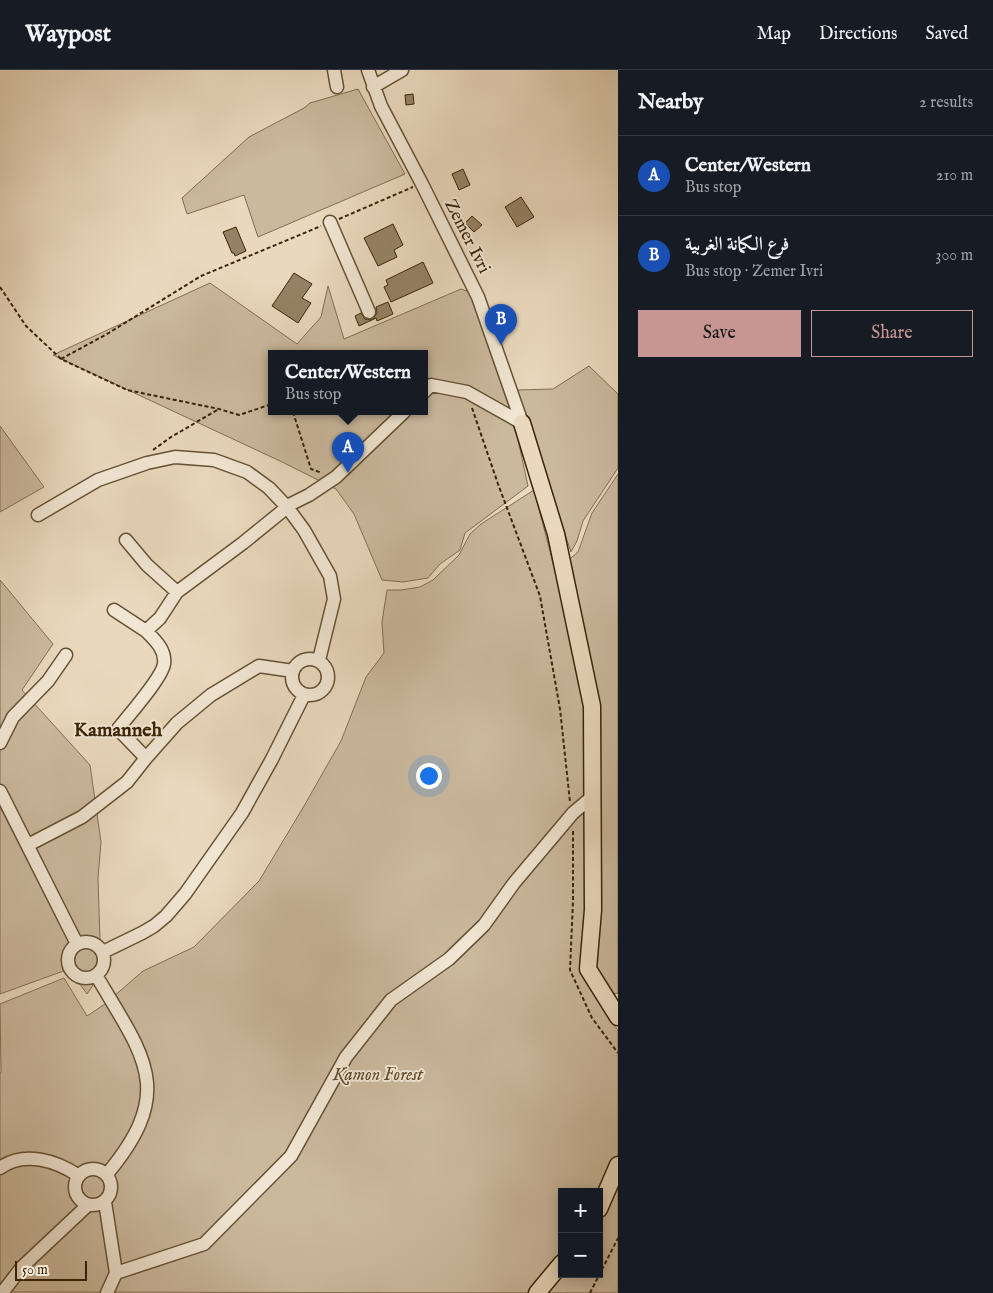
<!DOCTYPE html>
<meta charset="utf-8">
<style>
:root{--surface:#171b24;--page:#20242c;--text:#f1f3f6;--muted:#9ea1a6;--line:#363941;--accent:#c59692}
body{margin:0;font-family:"IM FELL English",Amiri,serif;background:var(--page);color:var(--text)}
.controls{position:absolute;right:15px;bottom:15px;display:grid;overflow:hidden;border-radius:0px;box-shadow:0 2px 12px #0003}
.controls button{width:45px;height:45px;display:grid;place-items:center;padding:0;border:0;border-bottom:1px solid var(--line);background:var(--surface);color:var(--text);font:25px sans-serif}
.scale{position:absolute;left:15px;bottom:12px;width:72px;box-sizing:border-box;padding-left:5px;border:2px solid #3a2404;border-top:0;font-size:14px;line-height:18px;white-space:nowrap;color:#3a2404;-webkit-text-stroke:4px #f1e6d4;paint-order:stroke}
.you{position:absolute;left:428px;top:705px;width:18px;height:18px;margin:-12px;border:4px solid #fff;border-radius:50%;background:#1a73e8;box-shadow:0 0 0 8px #1a73e833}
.badge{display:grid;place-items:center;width:32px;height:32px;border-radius:50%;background:var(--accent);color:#fff;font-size:16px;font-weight:700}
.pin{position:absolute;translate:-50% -41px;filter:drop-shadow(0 1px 2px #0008)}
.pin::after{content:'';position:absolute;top:26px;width:18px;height:15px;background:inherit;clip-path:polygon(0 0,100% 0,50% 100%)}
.popup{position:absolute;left:268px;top:280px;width:160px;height:65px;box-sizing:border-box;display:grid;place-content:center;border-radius:0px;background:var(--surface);filter:drop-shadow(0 1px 4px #0005);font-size:16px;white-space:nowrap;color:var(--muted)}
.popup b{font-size:19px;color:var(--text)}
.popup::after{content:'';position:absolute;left:50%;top:100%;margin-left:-10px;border:10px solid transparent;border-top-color:var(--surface)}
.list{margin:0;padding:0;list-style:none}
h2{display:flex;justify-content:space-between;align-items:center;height:65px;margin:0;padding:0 20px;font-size:21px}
h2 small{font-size:16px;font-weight:400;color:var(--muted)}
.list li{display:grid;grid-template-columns:32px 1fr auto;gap:15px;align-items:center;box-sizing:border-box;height:80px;padding:0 20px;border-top:1px solid var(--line)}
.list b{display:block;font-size:19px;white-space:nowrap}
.list p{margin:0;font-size:16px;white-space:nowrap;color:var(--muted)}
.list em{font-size:16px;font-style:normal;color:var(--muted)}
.actions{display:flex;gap:10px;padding:15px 20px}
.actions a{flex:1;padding:11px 0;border:1px solid var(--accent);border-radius:0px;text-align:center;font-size:18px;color:var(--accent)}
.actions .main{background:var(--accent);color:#111}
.map{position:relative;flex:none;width:618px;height:1223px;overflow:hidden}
header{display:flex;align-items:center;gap:30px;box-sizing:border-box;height:70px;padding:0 25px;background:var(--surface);border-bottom:1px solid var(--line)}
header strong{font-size:24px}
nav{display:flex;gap:28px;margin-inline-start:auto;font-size:18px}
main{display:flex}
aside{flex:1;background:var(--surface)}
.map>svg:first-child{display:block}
</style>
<header>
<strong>Waypost</strong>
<nav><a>Map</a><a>Directions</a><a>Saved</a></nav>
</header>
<main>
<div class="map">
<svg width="618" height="1223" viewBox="0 0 618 1223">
<rect width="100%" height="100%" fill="#e9d8bd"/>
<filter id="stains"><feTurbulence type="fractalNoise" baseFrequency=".004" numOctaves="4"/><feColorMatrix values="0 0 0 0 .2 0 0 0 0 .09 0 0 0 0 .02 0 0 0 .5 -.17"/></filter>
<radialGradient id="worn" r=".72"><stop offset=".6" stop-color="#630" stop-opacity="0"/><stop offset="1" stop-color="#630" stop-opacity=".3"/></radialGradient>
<path fill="#cbb99e" stroke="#826e51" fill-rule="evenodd" d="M 358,19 L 405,104 L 258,167 L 244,125 L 187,144 L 182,128 L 249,67 L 304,38 L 310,33 Z
M 210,213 L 297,274 L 321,247 L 328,216 L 344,269 L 461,219 L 470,222 L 512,342 L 528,416 L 465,463 L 460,480 L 440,494 L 428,508 L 403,512 L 382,510 L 354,444 L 336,419 L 280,391 L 53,285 ZM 272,284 L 424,284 L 424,342 L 272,342 Z
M 589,296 L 618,324 L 618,398 L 583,451 L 577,471 L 571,482 L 517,320 L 553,319 Z
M 0,356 L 44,417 L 0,442 Z
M 618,404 L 618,923 L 598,928 L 610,951 L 618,960 L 618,1223 L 0,1222 L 0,1004 L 1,1002 L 0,934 L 64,908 L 87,946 L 105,934 L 143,901 L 194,877 L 259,811 L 304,736 L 341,671 L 366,607 L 384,583 L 382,552 L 387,520 L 401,520 L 420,517 L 433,510 L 459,485 L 470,464 L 481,454 L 534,420 L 554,497 L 571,488 L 578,482 L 592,443 ZM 562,1122 L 599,1122 L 599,1204 L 562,1204 Z
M 0,510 L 53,574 L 22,620 L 90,695 L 101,772 L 98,808 L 100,870 L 98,908 L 87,924 L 69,899 L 0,924 Z"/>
<path fill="#958264" stroke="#3a2404" d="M 413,24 L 414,34 L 406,35 L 405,25 Z
M 463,99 L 470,115 L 459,120 L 452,104 Z
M 521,127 L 534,147 L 517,157 L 505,137 Z
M 472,146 L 482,155 L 474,162 L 465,153 Z
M 393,154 L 403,175 L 394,180 L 397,187 L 378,196 L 364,168 Z
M 236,157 L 246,181 L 235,186 L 234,183 L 232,183 L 223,162 Z
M 423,192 L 433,213 L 391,232 L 384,217 L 388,215 L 386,210 Z
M 294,203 L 312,214 L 302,228 L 311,233 L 298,253 L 272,236 Z
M 388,232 L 393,244 L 377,251 L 376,248 L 359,256 L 355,246 L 361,243 L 365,249 L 372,250 L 377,243 L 376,237 Z"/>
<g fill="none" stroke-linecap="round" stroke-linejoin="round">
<defs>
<path id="minor" d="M 334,0 L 337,17
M 368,0 L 381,36 L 422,114 L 478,227 L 522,353
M 373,17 L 402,0
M 330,152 L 369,242
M 424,322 L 431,315 L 467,322 L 522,353
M 38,445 L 98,410 L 147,393 L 175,387 L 214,390 L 247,402 L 269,418 L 287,437 L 304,460 L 330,506 L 334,529 L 319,590
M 126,470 L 147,495 L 177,522
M 114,540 L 146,561 L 160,548 L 177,522 L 243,473 L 291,434 L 309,425 L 336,407 L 404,342
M292 607a18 18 0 1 1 36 0a18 18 0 1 1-36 0Z
M 0,673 L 13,647 L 48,611 L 66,585
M 146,688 L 177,653 L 211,625 L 259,596 L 293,601
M 0,721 L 77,874
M 28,775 L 82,747 L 127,712 L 146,688 L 118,659 C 128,646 162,608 164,594 C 166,580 155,570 146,561
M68 890a18 18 0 1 1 36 0a18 18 0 1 1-36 0Z
M 103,882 L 142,863 L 154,856 L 166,846 L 185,824 L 242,743 L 272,689 L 304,625
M 96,905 C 144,987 177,1020 107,1104
M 0,1098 C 24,1080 57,1091 79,1106
M75 1117a18 18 0 1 1 36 0a18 18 0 1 1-36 0Z
M 105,1132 L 116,1203
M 116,1203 L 204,1174 L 291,1086 L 346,987 L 391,930 L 449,889 L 484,855 L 514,813 L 573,743 L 592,727
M 2,1223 L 22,1197 L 88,1135
M 107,1223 L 116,1203"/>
<path id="major" d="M 522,353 L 556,464 L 592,636 L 593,840 L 588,899 L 618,947
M 599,1139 L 618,1095
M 537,1223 L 562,1193"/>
</defs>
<use href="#minor" stroke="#665132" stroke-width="15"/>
<use href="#major" stroke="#3a2404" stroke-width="19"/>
<path stroke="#3a2404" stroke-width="2" stroke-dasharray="4 2.5" stroke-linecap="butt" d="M 339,149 L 413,117
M 0,217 L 26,256 L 61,289 L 127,320 L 219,339 L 239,345 L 272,334
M 61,289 L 107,264 L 201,206 L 321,156
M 472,338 L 498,414 L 540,526 L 560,639 L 570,732
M 293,342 L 311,399 L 322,403
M 153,380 L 171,367 L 219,339
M 573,761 L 573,831 L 570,900 L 592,948 L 618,983
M 590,1223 L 618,1168"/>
<use href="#minor" stroke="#f1e6d4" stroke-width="12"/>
<use href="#major" stroke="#e9d8bd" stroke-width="16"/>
</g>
<g text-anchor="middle" stroke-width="4" stroke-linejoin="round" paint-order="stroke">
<g font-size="18" fill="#3a2404" stroke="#f1e6d4">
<text transform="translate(468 166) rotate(63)" y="6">Zemer Ivri</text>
</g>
<g font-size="18" font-style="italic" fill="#5e492a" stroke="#f1e6d4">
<text x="378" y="1010">Kamon Forest</text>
</g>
<g font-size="20" font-weight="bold" fill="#3a2404" stroke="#f1e6d4">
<text x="118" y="666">Kamanneh</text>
</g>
</g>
<rect width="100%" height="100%" filter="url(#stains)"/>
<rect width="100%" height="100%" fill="url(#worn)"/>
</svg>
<div class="controls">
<button>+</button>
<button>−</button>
</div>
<div class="scale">50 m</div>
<div class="you"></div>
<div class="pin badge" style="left:348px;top:403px;background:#1a4fb4">A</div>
<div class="popup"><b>Center/Western</b>Bus stop</div>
<div class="pin badge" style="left:501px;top:275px;background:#1a4fb4">B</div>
</div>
<aside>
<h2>Nearby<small>2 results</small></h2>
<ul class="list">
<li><span class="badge" style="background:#1a4fb4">A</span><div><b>Center/Western</b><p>Bus stop</p></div><em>210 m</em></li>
<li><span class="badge" style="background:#1a4fb4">B</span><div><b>فرع الكمانة الغربية</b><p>Bus stop · Zemer Ivri</p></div><em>300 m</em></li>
</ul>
<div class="actions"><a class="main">Save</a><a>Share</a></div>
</aside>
</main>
